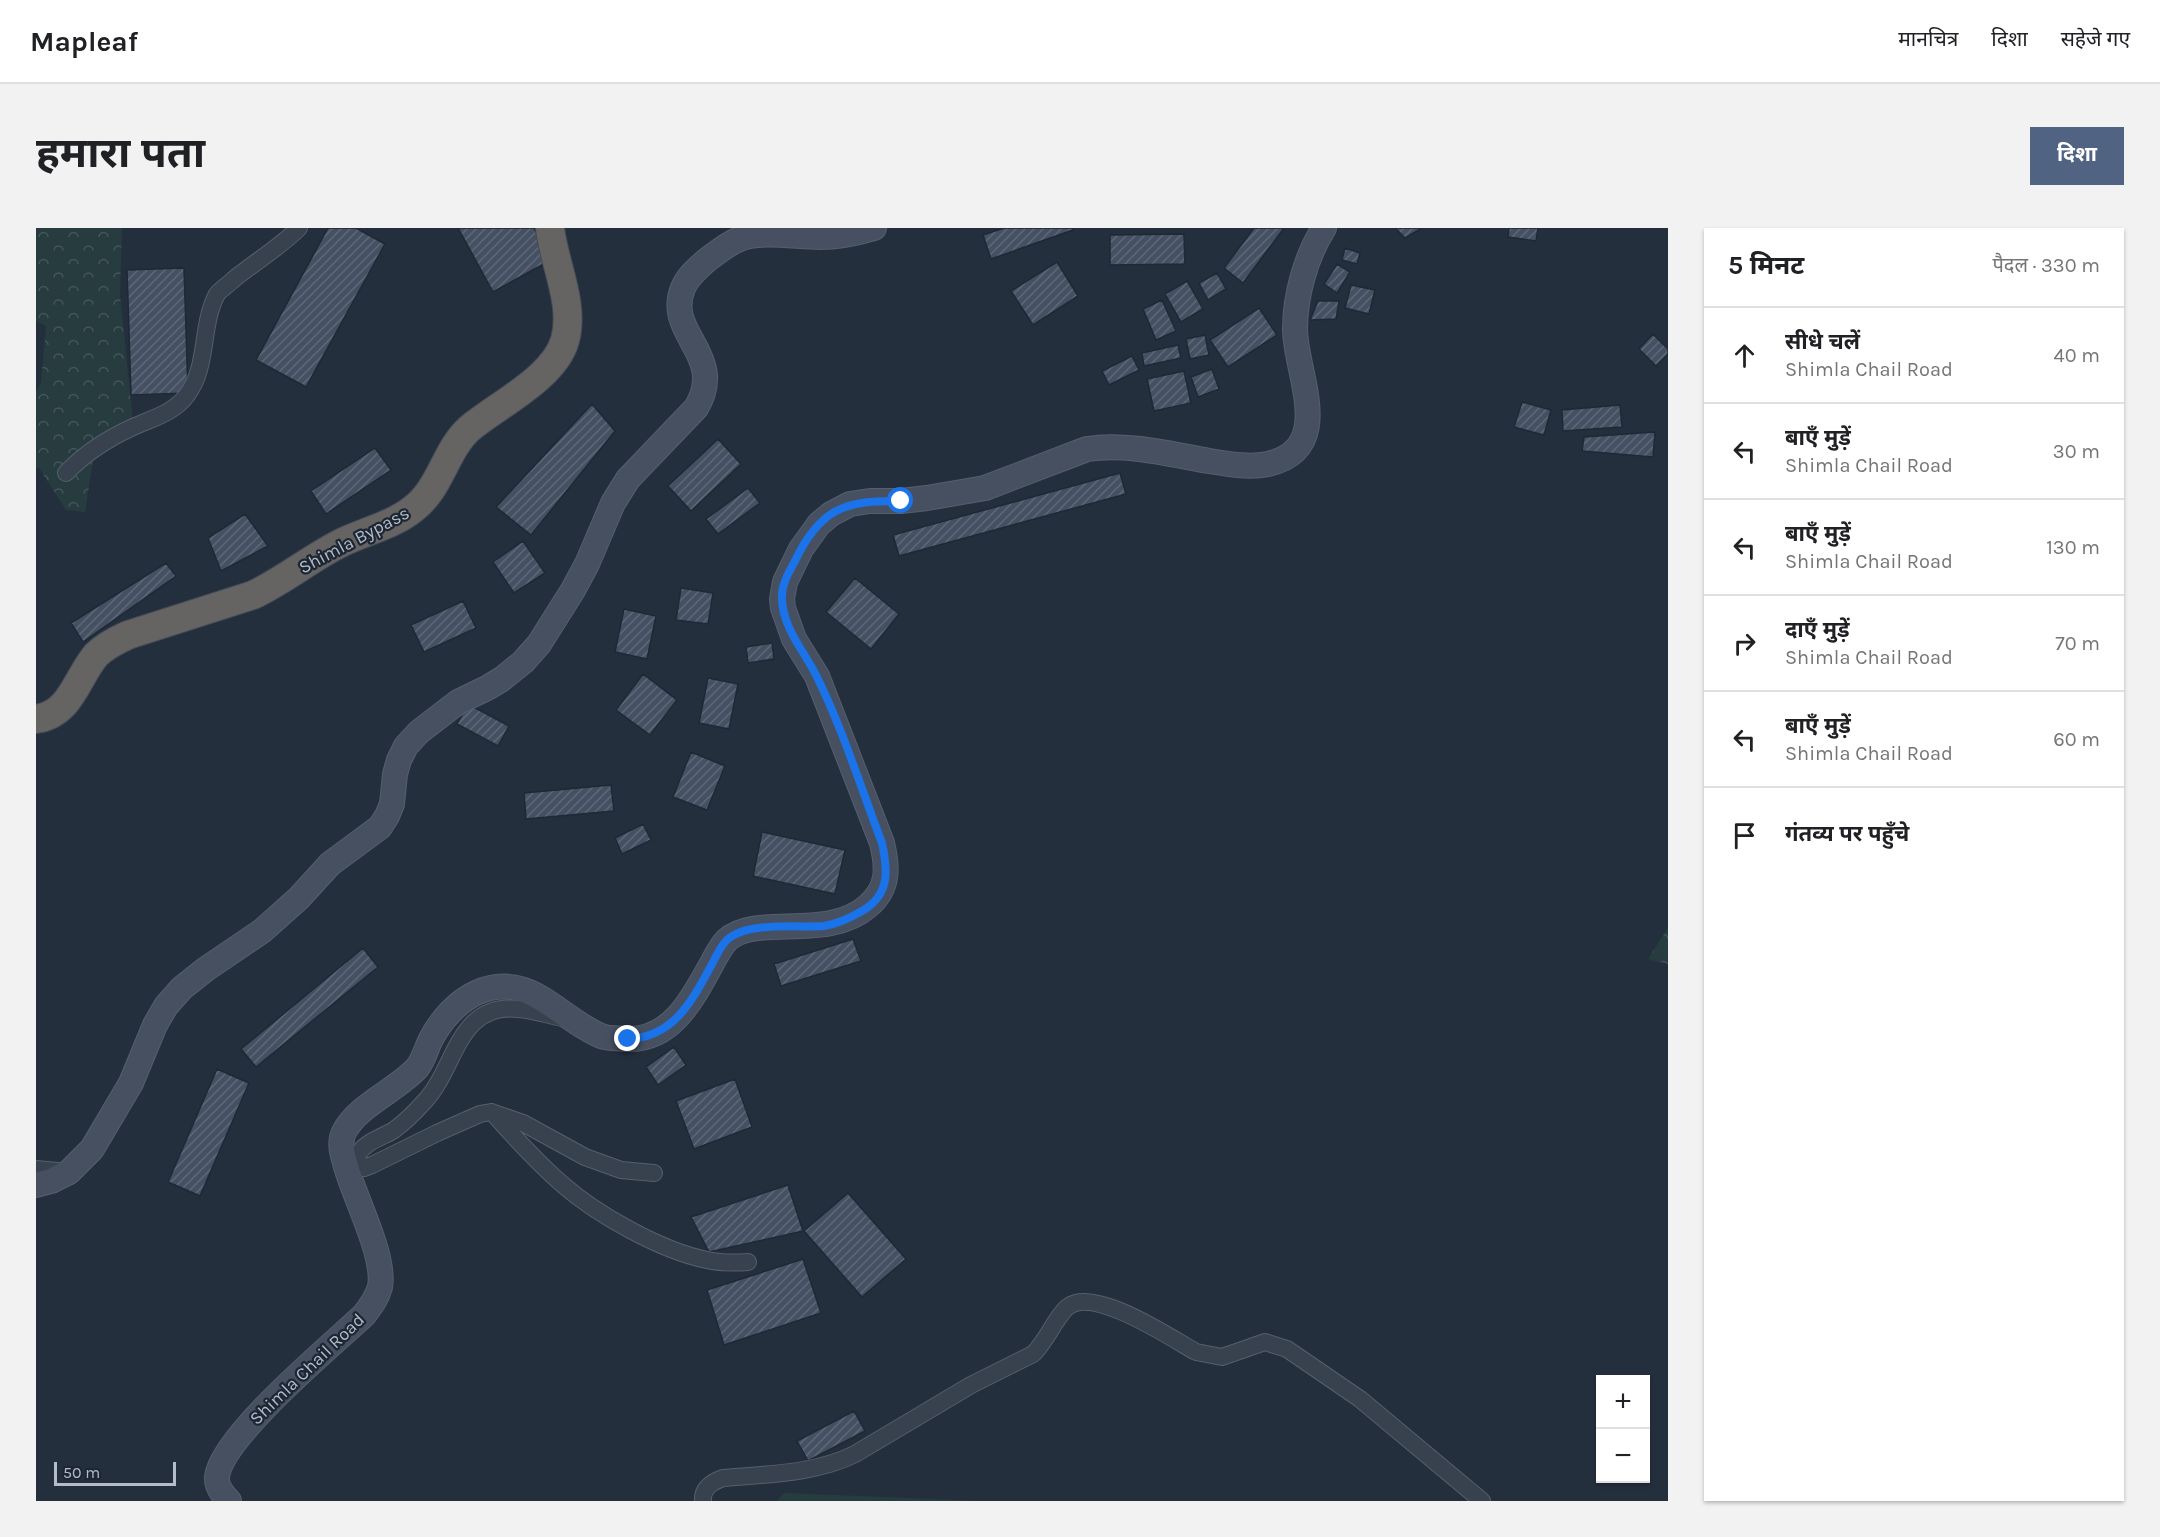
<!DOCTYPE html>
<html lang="hi">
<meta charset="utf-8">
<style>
:root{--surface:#fff;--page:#f2f2f2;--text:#202124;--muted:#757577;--line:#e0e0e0;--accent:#506383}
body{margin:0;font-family:Karla,"Noto Sans Devanagari",sans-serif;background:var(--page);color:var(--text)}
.controls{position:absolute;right:18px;bottom:18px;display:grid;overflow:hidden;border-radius:0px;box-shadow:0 2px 4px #0004}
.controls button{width:54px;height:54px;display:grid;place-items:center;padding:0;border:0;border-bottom:2px solid var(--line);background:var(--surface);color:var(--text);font:30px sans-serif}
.scale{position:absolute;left:18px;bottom:15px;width:122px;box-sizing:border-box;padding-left:6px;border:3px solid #b4bcc9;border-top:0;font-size:16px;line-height:21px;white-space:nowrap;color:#b4bcc9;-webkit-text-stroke:4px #1d2633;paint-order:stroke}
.stop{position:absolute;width:18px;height:18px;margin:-14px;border:4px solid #1a73e8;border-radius:50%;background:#fff}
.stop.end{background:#1a73e8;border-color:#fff;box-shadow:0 2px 6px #0008}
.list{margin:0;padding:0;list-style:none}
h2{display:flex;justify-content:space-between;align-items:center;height:78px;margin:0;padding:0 24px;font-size:26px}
h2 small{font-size:20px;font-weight:400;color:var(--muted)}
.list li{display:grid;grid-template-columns:39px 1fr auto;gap:18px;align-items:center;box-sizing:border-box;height:96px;padding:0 24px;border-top:2px solid var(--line)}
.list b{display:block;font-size:22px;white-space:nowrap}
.list p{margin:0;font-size:20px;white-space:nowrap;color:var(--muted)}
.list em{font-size:20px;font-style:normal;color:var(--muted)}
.icon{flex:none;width:33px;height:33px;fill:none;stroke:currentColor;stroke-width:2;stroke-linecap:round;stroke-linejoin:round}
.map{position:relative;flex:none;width:1632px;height:1273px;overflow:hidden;border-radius:0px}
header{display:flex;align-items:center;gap:36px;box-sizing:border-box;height:84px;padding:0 30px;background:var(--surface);border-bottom:2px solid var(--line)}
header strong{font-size:28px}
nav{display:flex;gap:33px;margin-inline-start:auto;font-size:21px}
.intro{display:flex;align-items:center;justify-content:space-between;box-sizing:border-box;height:144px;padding:0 36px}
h1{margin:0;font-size:42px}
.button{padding:15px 27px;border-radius:0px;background:var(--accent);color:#fff;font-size:21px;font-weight:700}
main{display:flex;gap:36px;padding:0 36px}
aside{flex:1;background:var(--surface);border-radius:0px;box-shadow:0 2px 4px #0004}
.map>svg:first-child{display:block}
</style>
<header>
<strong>Mapleaf</strong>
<nav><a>मानचित्र</a><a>दिशा</a><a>सहेजे गए</a></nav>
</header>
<div class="intro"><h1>हमारा पता</h1><a class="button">दिशा</a></div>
<main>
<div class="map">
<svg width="1632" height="1273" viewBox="0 0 1632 1273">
<defs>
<pattern id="forest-crowns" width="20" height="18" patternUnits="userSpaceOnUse" patternTransform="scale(1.5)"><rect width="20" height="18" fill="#263c3f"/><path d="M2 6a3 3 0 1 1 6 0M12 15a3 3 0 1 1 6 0" fill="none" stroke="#435659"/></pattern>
<pattern id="building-hatch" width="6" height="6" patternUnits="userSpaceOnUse" patternTransform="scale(1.5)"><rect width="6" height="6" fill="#455162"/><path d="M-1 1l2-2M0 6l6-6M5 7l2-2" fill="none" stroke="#5d6877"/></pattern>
</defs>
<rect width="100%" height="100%" fill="#242f3e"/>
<path fill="url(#forest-crowns)" d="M 0,0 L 86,0 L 84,67 L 97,194 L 58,225 L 49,284 L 30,282 L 3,240 L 0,240 L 0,164 L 5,155 L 10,98 L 0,93 Z
M 1632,700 L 1632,736 L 1612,731 Z
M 748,1265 L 943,1273 L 741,1273 Z"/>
<path fill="url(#building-hatch)" stroke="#1f2835" stroke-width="1.5" d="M 292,0 L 320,0 L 349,16 L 270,159 L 220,132 Z
M 422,0 L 498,0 L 515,32 L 457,64 Z
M 968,0 L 1036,0 L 1037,2 L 955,31 L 947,7 Z
M 1218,0 L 1248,0 L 1207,55 L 1188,40 Z
M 1359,0 L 1386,0 L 1369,10 Z
M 1473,0 L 1502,0 L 1500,13 L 1472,9 Z
M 1148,6 L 1149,36 L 1074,37 L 1074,7 Z
M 1309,20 L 1324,25 L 1321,36 L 1306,32 Z
M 1021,34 L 1042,68 L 997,97 L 975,63 Z
M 1301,36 L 1314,44 L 1301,65 L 1288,56 Z
M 148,40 L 152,165 L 95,167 L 91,42 Z
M 1181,45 L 1190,61 L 1172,72 L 1163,55 Z
M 1151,53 L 1167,81 L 1145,94 L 1129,66 Z
M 1315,57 L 1339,62 L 1333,86 L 1309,80 Z
M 1126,72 L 1140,103 L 1120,112 L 1107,81 Z
M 1282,73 L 1303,73 L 1300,91 L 1274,92 Z
M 1223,80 L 1241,107 L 1192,139 L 1174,112 Z
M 1617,106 L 1632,121 L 1632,126 L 1620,138 L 1603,121 Z
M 1169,107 L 1173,127 L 1154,131 L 1150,111 Z
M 1142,117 L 1145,130 L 1108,138 L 1106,125 Z
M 1096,128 L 1103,142 L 1073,157 L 1066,143 Z
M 1176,141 L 1183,161 L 1162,169 L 1155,149 Z
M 1148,143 L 1155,175 L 1118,183 L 1111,151 Z
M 1486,174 L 1515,182 L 1508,207 L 1478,199 Z
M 556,176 L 579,203 L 495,307 L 460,279 Z
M 1584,177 L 1586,199 L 1527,203 L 1526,182 Z
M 1619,204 L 1617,229 L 1546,223 L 1548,209 Z
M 682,211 L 705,236 L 655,283 L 632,258 Z
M 339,220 L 355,242 L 290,286 L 275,263 Z
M 1084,245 L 1090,266 L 863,328 L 857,307 Z
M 712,260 L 724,275 L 682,306 L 670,291 Z
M 209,286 L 232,318 L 185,343 L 172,310 Z
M 487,313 L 509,345 L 478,365 L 457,334 Z
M 130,335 L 140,348 L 47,414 L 35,395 Z
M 819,350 L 863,386 L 835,421 L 790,384 Z
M 645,360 L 677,365 L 672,396 L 640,392 Z
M 427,373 L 440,400 L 388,424 L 375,397 Z
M 588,381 L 620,388 L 611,431 L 579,424 Z
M 736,415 L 738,431 L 712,435 L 710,419 Z
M 607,446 L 641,472 L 614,507 L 580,482 Z
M 672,450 L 702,456 L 693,501 L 663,495 Z
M 432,476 L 473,498 L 462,518 L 421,496 Z
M 655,524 L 689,538 L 671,582 L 637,569 Z
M 575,557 L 578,583 L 490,591 L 488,565 Z
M 607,596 L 615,612 L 586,626 L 579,610 Z
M 726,604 L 809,622 L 799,666 L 717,648 Z
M 817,711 L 825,733 L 745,758 L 738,736 Z
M 327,720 L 342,739 L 220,839 L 205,821 Z
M 638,819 L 650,837 L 622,857 L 610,839 Z
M 181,841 L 213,855 L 164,968 L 132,954 Z
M 699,851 L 716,899 L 658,921 L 640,873 Z
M 752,957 L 767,1003 L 673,1024 L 655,989 Z
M 812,965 L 870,1031 L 826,1069 L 768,1003 Z
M 767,1031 L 785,1085 L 688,1117 L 671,1062 Z
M 818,1183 L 829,1203 L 772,1233 L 761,1213 Z"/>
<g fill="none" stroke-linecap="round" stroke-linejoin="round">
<defs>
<path id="minor" d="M 30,245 C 48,226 73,210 97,199 C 117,190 138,185 151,167 C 173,138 164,98 181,66 C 185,61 193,56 198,51 C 219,34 244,19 263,0
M 531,791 C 515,788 498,782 482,781 C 421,774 420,841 388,874 C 379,884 369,894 358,902 C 345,910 328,914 321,928 L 323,938 L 328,940 L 336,937 L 401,905 L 444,886 L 455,884 L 487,895 L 549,929 L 585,942 L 618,945
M 456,884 C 478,909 501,934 526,956 C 561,987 626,1023 671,1032 C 684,1035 699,1035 712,1034
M 0,941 L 32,944
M 667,1273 C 666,1260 676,1254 687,1250 C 731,1246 779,1246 819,1226 L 935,1157 L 997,1126 C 1010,1114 1022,1085 1033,1078 C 1059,1059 1135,1110 1160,1124 L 1186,1129 L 1229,1114 L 1251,1121 L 1324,1171 L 1446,1273"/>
<path id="secondary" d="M 0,957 L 15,953 L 33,944 L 56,921 L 95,855 L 119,797 L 130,778 L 146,760 L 170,741 L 226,703 L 263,670 L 294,636 L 344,599 L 351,588 L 356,576 L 359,546 L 363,532 L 370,518 L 383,504 L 422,474 L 451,460 L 466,451 L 487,434 L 503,416 L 537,362 L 551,336 L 577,275 L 592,251 L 660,180 C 692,127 628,106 647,60 C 652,48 662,40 671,32 C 682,24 692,15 706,10 C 727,3 761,9 784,9 C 802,9 821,5 838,0
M 193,1273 C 187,1267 180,1259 181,1249 C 185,1209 296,1117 328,1087 C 335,1078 341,1070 344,1059 C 350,1028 317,967 309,935 C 306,925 303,914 308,904 C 322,877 361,862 381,840 C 388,831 390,821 395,811 C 405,792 421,774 440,765 C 492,741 522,790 565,808 C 572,811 584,810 592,811 C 635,812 656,772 674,739 C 679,730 684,719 691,712 C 720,685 791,714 832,678 C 853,660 852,640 846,615 L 781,448 L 758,411 L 747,380 L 746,371 L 749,354 L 765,321 L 783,296 L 795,286 L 814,276 L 834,273 L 865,273 L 891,270 L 949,260 L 1051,221 C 1092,215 1133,226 1173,233 C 1192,236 1213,240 1232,236 C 1301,220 1259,145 1259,101 C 1259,68 1270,28 1288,0"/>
<path id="trunk" d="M 0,491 C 35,486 40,451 60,427 C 69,418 81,412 92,407 L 217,367 C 249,352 276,329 307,314 C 330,303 357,297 377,281 C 405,260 409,222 434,200 C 463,176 519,149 529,112 C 539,76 518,36 514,0"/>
</defs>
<use href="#minor" stroke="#565f6c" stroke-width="18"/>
<use href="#secondary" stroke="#565f6c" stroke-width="26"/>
<use href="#trunk" stroke="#434c59" stroke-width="30"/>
<use href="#minor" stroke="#38414e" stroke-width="16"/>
<use href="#secondary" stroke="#465061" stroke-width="24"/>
<use href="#trunk" stroke="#656462" stroke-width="28"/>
</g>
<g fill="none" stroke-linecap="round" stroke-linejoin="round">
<path stroke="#1a73e8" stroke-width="8" d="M 592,811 C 638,809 656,773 676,736 C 680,729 684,719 690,713 C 708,693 762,700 788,698 C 802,696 814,690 826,683 C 854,667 852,643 846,615 C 825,560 807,502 781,449 C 769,424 747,401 746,371 C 745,357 753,344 759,333 C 784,280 810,272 865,273"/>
</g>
<g text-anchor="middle" stroke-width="4.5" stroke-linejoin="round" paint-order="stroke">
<g font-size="18" fill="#b4bcc9" stroke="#1d2633">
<text transform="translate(318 312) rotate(-28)" y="6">Shimla Bypass</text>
<text transform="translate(271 1141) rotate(-44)" y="6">Shimla Chail Road</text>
</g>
</g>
</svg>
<div class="controls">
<button>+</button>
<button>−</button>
</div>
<div class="scale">50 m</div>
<div class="stop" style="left:865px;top:273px"></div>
<div class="stop end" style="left:592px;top:811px"></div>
</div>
<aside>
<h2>5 मिनट<small>पैदल · 330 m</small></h2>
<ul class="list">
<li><svg class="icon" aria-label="ahead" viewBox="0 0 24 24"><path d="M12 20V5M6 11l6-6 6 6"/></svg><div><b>सीधे चलें</b><p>Shimla Chail Road</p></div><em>40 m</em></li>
<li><svg class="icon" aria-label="left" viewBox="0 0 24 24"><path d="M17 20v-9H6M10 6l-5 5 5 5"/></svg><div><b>बाएँ मुड़ें</b><p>Shimla Chail Road</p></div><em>30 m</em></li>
<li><svg class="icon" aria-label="left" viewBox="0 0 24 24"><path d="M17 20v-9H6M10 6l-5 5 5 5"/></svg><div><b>बाएँ मुड़ें</b><p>Shimla Chail Road</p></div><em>130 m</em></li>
<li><svg class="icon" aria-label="right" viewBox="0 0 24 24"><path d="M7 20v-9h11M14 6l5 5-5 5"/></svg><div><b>दाएँ मुड़ें</b><p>Shimla Chail Road</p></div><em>70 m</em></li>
<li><svg class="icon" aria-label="left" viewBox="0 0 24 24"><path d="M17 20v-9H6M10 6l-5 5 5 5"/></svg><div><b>बाएँ मुड़ें</b><p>Shimla Chail Road</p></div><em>60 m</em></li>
<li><svg class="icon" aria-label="arrive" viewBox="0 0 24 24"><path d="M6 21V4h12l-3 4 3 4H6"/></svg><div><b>गंतव्य पर पहुँचे</b></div></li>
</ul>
</aside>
</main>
